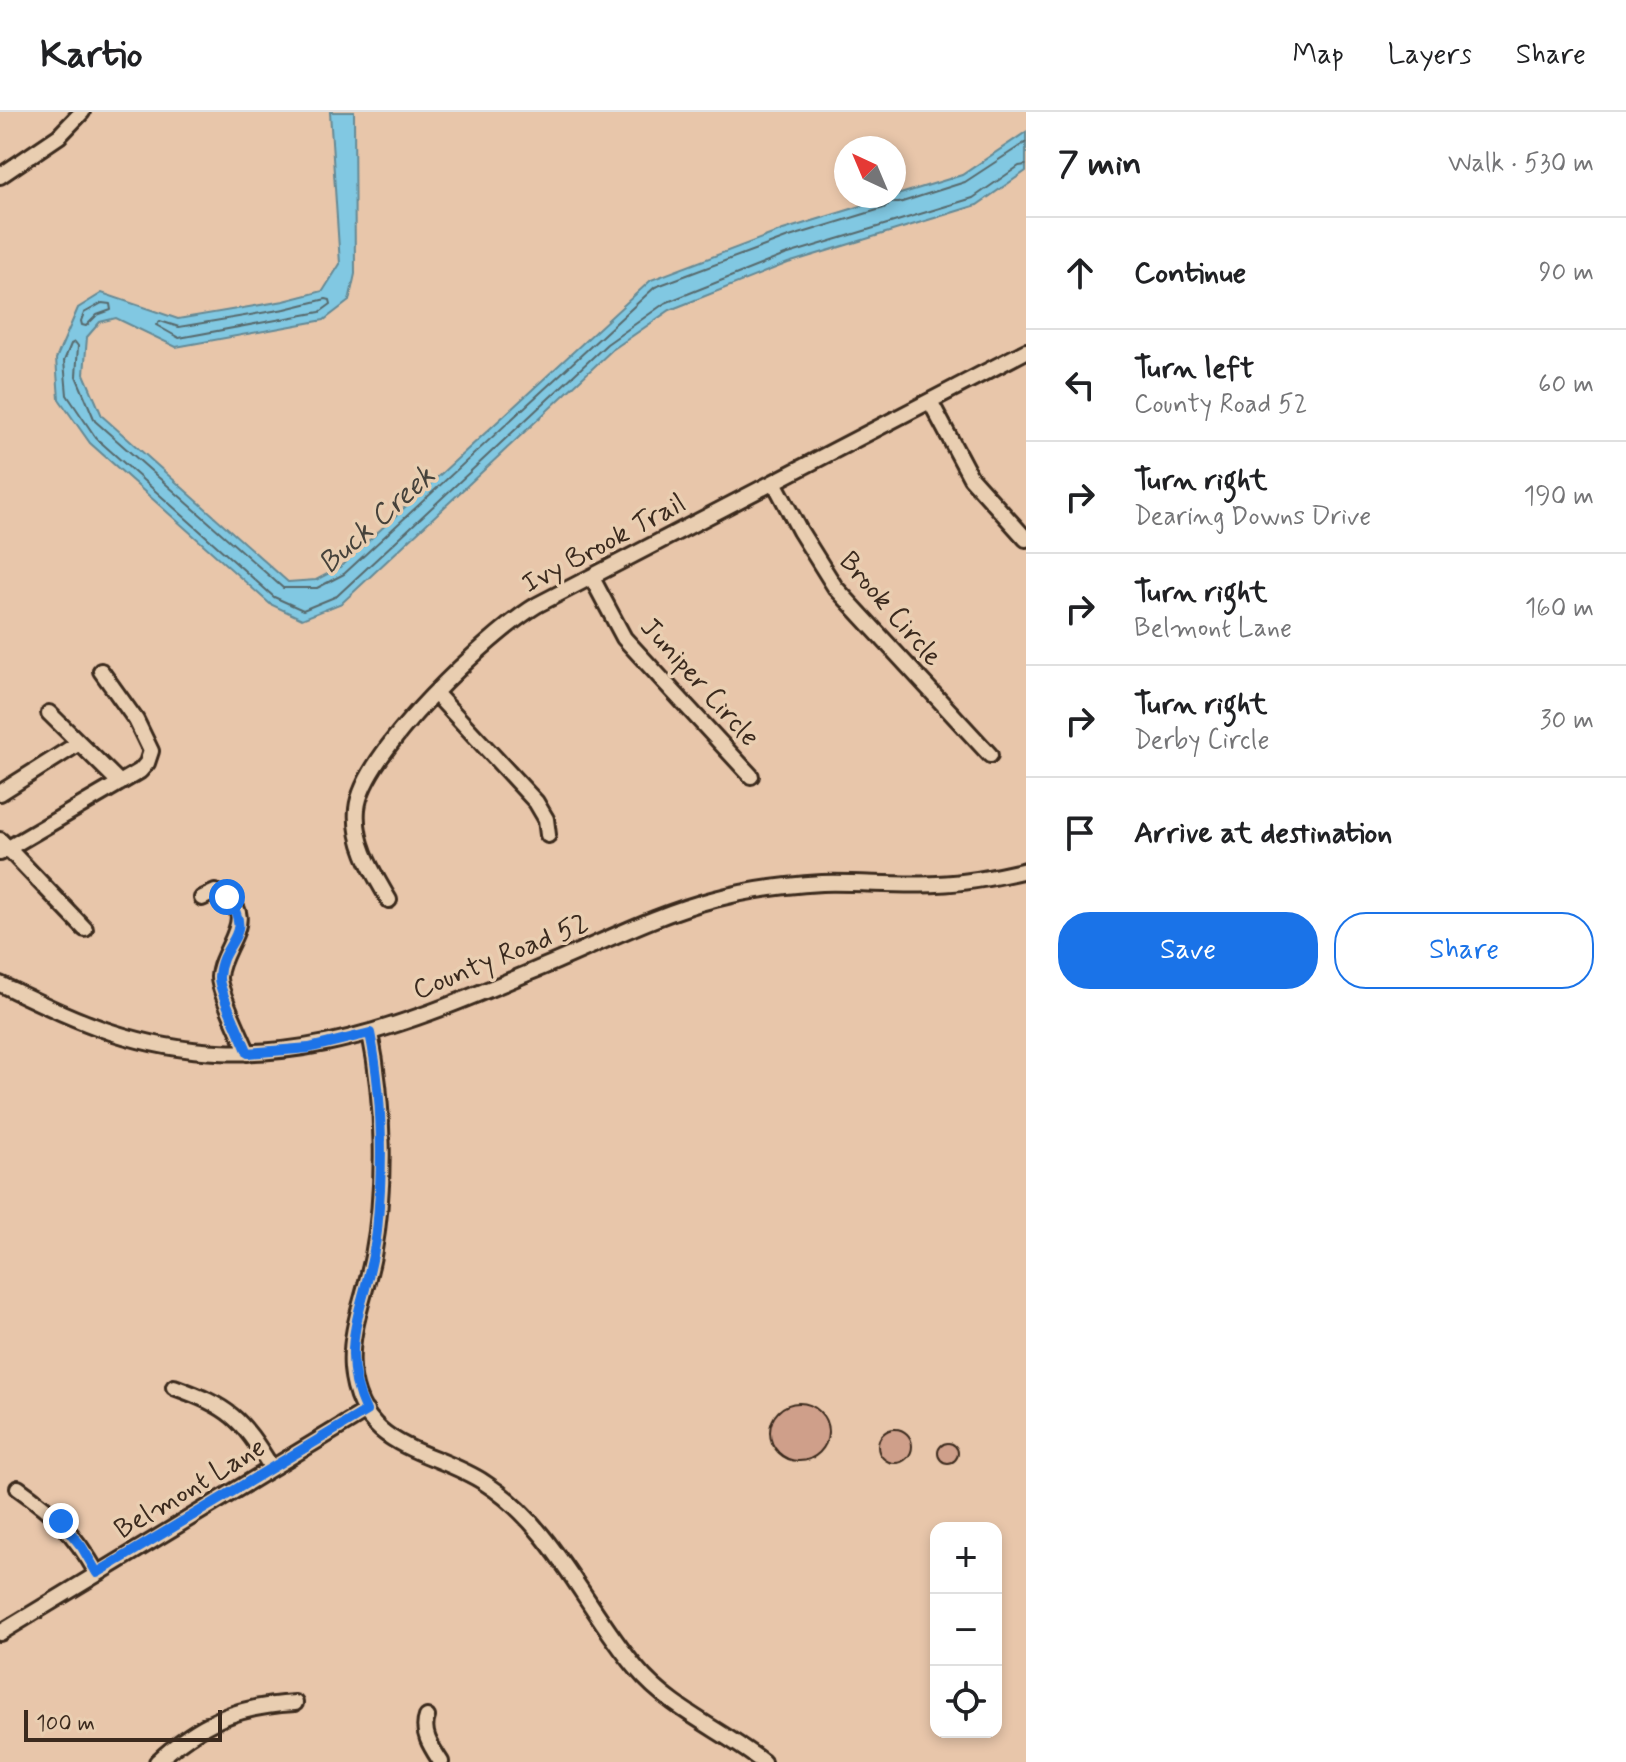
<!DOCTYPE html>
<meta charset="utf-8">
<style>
:root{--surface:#fff;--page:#f6f6f6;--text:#202124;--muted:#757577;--line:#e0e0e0;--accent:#1a73e8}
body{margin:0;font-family:Mynerve,sans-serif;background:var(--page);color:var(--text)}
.controls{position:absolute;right:24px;bottom:24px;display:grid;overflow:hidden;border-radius:16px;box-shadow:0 4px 12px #0003}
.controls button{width:72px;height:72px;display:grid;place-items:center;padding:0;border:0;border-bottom:2px solid var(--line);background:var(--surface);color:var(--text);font:40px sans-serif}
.compass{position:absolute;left:834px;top:24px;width:72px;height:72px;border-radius:50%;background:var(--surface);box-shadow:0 4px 12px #0003;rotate:316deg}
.scale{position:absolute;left:24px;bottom:20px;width:198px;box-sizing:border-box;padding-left:8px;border:4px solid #3b2a1e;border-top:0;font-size:22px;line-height:28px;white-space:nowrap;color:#3b2a1e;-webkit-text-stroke:6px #e9ceb1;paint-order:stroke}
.stop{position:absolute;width:24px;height:24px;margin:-18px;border:6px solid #1a73e8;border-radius:50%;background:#fff}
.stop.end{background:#1a73e8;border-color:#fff;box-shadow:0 2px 8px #0008}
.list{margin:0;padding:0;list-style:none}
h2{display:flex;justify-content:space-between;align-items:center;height:104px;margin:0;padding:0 32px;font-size:34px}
h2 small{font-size:26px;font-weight:400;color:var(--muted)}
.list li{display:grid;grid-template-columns:52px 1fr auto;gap:24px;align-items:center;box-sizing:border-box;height:112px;padding:0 32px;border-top:2px solid var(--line)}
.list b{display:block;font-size:30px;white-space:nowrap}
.list p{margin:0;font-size:26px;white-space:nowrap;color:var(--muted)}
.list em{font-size:26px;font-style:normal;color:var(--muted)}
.actions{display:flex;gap:16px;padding:24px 32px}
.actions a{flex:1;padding:18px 0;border:2px solid var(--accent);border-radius:32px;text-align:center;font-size:28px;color:var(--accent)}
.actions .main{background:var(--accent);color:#fff}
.icon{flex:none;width:44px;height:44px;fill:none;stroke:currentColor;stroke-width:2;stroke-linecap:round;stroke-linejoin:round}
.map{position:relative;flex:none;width:1026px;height:1650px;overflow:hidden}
header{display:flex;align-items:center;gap:48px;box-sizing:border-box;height:112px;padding:0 40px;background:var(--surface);border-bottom:2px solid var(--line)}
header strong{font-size:38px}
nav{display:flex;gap:44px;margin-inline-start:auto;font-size:28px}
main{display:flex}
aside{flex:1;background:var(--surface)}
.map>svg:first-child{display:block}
</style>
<header>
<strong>Kartio</strong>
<nav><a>Map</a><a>Layers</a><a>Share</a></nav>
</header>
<main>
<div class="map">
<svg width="1026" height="1650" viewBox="0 0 1026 1650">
<rect width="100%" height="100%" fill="#e8c6aa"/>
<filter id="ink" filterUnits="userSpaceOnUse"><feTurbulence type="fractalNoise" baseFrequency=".0125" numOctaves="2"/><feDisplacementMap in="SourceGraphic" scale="16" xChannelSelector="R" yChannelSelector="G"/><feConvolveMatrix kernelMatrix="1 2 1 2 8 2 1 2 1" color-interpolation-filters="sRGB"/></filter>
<g filter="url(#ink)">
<path fill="#81c8e2" stroke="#658994" stroke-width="2" d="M 330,0 L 354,0 L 355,162 L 349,189 L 324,208 L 176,235 L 116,206 L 100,210 L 87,225 L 84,262 L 102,304 L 288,470 L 316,468 L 339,456 L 651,168 L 783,118 L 962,63 L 1026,20 L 1026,59 L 977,93 L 788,151 L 670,198 L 612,238 L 342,491 L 302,507 L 270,492 L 90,331 L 59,287 L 56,247 L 78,196 L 102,181 L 178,207 L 284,189 L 323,179 L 340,152 Z"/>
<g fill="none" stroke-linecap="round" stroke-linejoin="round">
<path stroke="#57696c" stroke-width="2" d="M 1026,30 L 965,70 L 899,91 L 891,91 L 884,96 L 786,126 L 655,175 L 344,462 L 317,476 L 283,476 L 95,309 L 76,264 L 78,234 L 75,230 L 71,232 L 64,249 L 67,283 L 96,326 L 274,485 L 303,498 L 337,484 L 607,232 L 665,191 L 785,143 L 973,86 L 1019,54 L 1026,53
M 326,187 L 330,188 L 331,192 L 320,200 L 179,226 L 156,213 L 160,209 L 179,215 L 285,197 Z
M 102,191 L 110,192 L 111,198 L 97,203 L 86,214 L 82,213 L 81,209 L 84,201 Z"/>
</g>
<path fill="#cf9f8a" stroke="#3b2a1e" stroke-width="2" d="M770 1320a29 29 0 1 1 58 0a29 29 0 1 1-58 0Z
M878 1334a17 17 0 1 1 34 0a17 17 0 1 1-34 0Z
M938 1341a10 10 0 1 1 20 0a10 10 0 1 1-20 0Z"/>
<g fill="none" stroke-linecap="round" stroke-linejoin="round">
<defs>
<path id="minor" d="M 0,64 L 59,24 L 82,0
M 930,289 L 971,366 L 1026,427
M 774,370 L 800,419 L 835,475 L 990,643
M 592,466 L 624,526 L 751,664
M 435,581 L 536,690 L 546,707 L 548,723
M 49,601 L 120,671
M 0,681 L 79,631
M 0,728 L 85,817
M 0,741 L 140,659 L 147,651 L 151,639 L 136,608 L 101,559
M 202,786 L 215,780 C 265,801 221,833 219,865 C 218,877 242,926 248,941
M 389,788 C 372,759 354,731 357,697 C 362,641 489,522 537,493 L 1026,239
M 0,872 C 36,889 72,907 111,920 C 275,974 408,911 557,849 C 609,827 660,801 715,787 C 750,778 786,773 822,771 C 860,770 899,774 937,772 C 967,771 997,765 1026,758
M 370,921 C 384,989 386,1076 373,1144 C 366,1181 349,1218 352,1256 C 359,1339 432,1336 485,1371 C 553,1414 586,1497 637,1557 C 670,1597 722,1618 763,1650
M 174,1275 C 229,1295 241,1305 271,1355
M 18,1376 C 55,1402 74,1421 97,1461
M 0,1521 L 366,1299
M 427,1605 C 421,1621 432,1636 441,1650
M 157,1650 C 199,1611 237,1594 295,1591"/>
</defs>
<use href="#minor" stroke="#3b2a1e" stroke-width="20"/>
<use href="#minor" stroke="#e9ceb1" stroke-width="14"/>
</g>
</g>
<g fill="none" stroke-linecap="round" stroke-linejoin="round" filter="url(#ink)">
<path stroke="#1a73e8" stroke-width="10" d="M 61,1409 L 82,1435 L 97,1461 L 366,1299 C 334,1231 370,1186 377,1119 C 383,1055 383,985 370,921 L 309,936 L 248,941 C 242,926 218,877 219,865 C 221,827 256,826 227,785"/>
</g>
<g text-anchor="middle" stroke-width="7" stroke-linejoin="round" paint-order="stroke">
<g font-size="28" fill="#3b2a1e" stroke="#e9ceb1">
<text transform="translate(603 430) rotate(-28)" y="10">Ivy Brook Trail</text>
<text transform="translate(892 496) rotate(49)" y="10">Brook Circle</text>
<text transform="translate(701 569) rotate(48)" y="10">Juniper Circle</text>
<text transform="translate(500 843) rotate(-22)" y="10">County Road 52</text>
<text transform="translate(189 1375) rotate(-31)" y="10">Belmont Lane</text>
</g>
<g font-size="30" font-style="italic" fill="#46423b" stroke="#e9ceb1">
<text transform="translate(376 407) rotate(-42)" y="10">Buck Creek</text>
</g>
</g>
</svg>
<div class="controls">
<button>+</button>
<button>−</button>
<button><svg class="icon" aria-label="locate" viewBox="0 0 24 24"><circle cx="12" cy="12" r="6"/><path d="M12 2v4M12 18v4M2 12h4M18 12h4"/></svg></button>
</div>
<svg class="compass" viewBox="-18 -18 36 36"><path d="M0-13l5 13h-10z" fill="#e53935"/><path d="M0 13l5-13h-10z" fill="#757577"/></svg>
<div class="scale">100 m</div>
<div class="stop" style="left:227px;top:785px"></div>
<div class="stop end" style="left:61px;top:1409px"></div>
</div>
<aside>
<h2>7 min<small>Walk · 530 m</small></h2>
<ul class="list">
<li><svg class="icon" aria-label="ahead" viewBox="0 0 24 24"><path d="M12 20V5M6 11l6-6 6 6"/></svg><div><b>Continue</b></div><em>90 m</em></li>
<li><svg class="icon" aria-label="left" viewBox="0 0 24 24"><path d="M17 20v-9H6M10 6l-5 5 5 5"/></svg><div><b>Turn left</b><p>County Road 52</p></div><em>60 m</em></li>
<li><svg class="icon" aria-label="right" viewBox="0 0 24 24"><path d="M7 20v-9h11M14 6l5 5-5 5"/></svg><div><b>Turn right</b><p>Dearing Downs Drive</p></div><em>190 m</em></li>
<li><svg class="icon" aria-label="right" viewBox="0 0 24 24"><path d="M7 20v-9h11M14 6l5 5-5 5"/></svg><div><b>Turn right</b><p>Belmont Lane</p></div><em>160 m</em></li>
<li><svg class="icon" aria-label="right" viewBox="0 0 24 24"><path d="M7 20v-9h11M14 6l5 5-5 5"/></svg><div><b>Turn right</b><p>Derby Circle</p></div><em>30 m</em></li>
<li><svg class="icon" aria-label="arrive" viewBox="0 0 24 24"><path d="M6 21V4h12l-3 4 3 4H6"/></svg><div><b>Arrive at destination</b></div></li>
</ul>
<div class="actions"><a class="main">Save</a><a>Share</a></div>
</aside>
</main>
